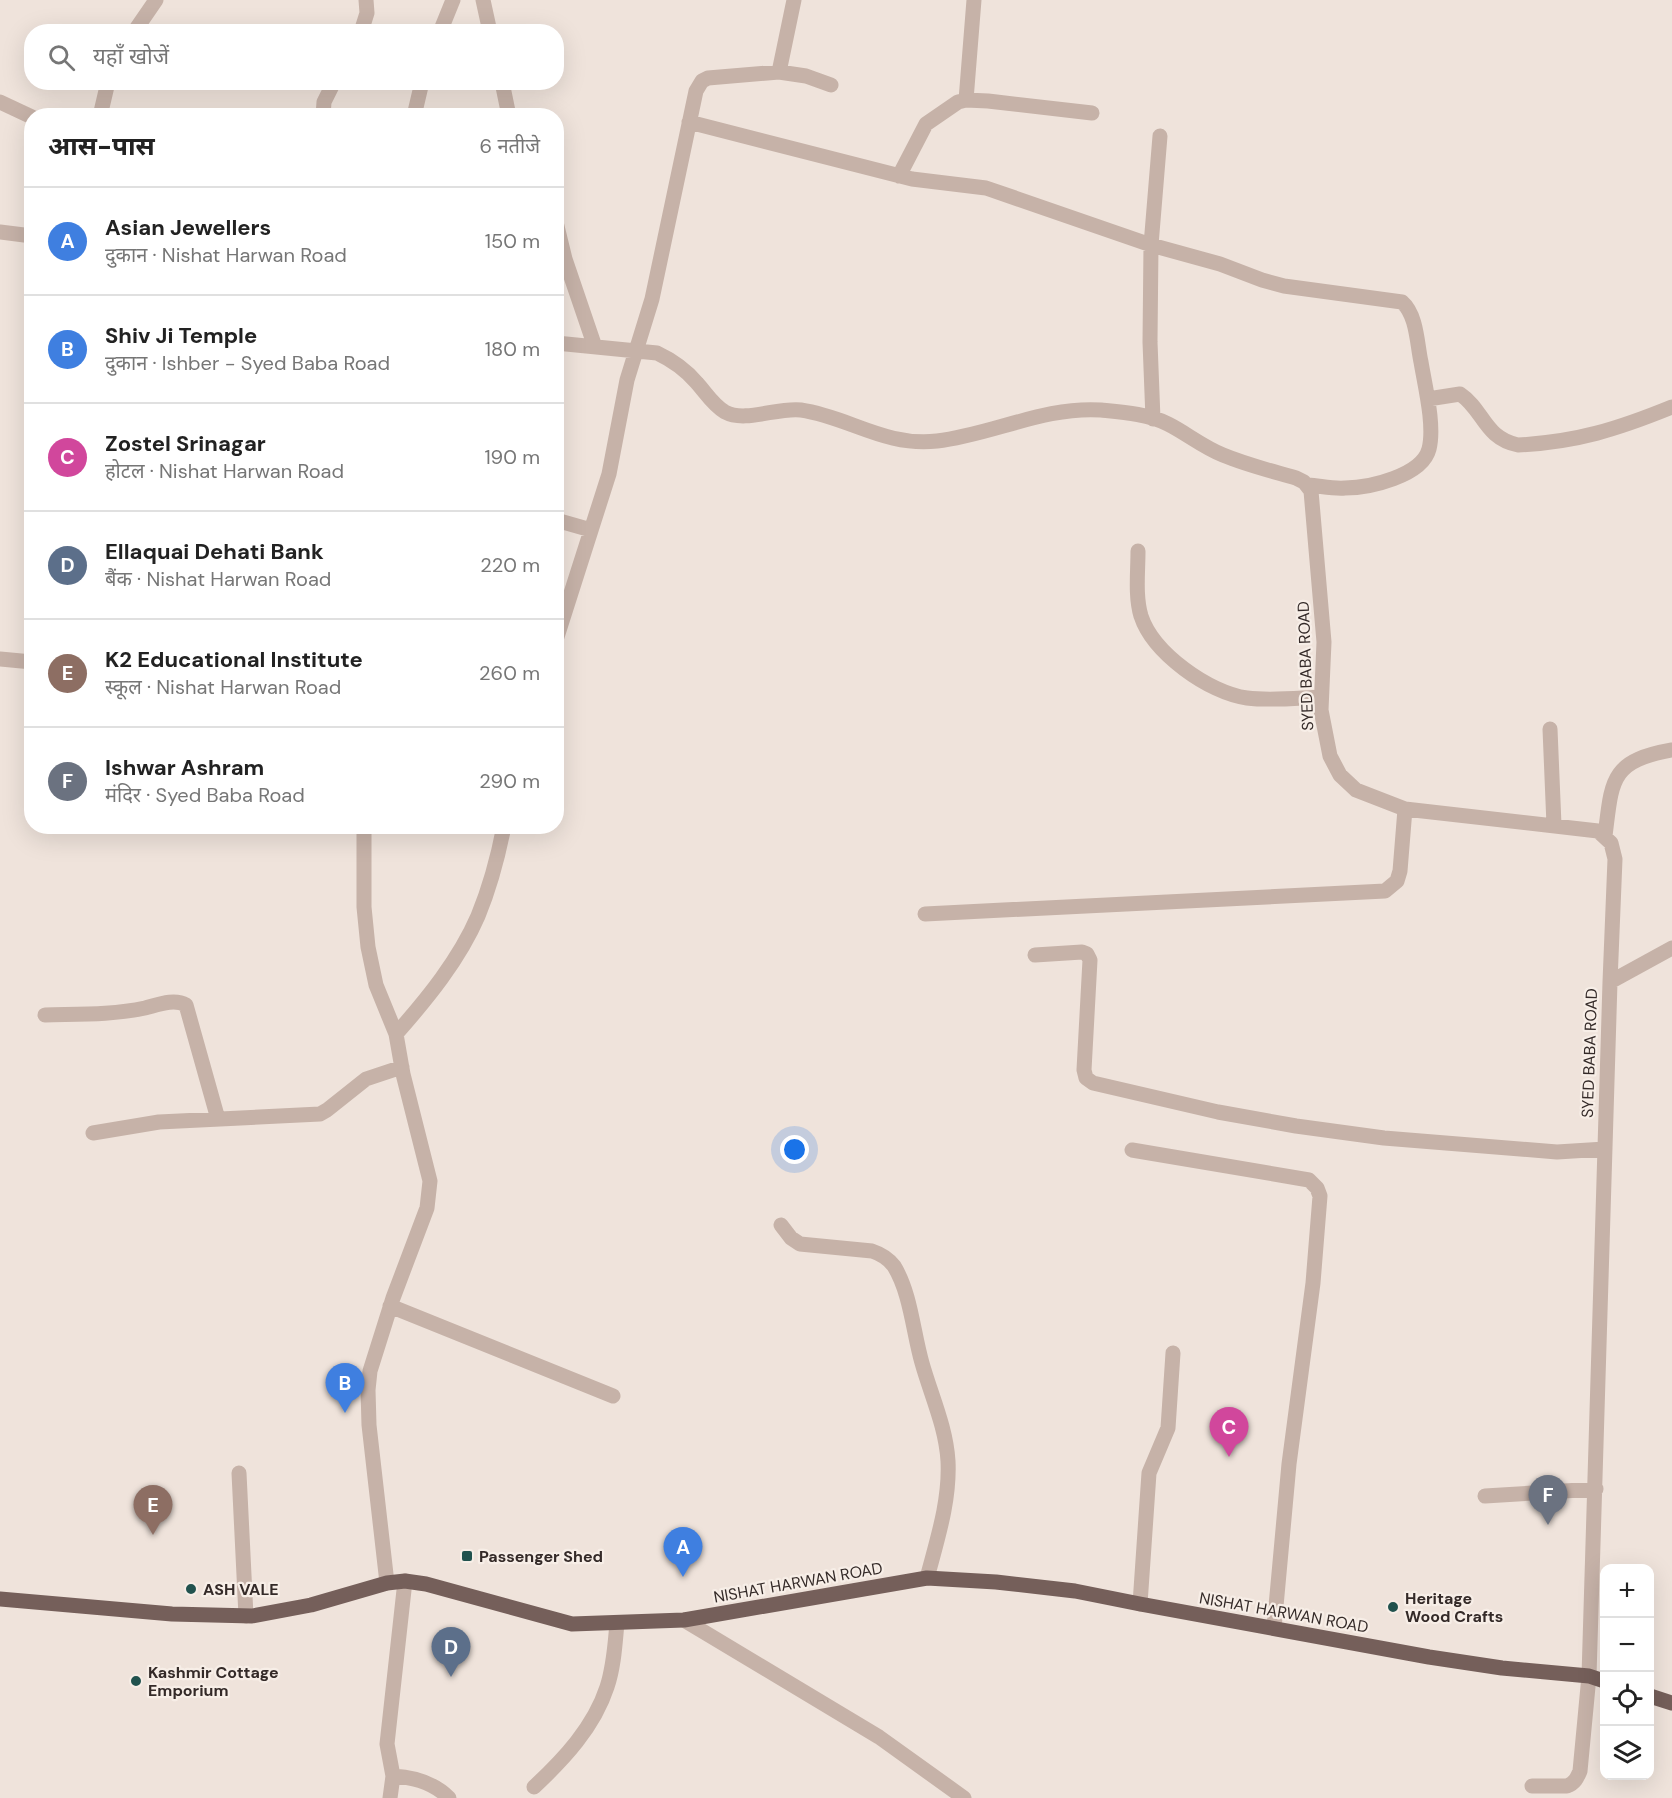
<!DOCTYPE html>
<html lang="hi">
<meta charset="utf-8">
<style>
:root{--surface:#fff;--page:#f6f6f6;--text:#222;--muted:#767676;--line:#e0e0e0;--accent:#21524e}
body{margin:0;font-family:"DM Sans","Noto Sans Devanagari",sans-serif;background:var(--page);color:var(--text)}
.controls{position:absolute;right:18px;bottom:18px;display:grid;overflow:hidden;border-radius:12px;box-shadow:0 6px 24px #0002}
.controls button{width:54px;height:54px;display:grid;place-items:center;padding:0;border:0;border-bottom:2px solid var(--line);background:var(--surface);color:var(--text);font:30px sans-serif}
.you{position:absolute;left:795px;top:1150px;width:21px;height:21px;margin:-15px;border:4px solid #fff;border-radius:50%;background:#1a73e8;box-shadow:0 0 0 9px #1a73e833}
.badge{display:grid;place-items:center;width:39px;height:39px;border-radius:50%;background:var(--accent);color:#fff;font-size:20px;font-weight:700}
.pin{position:absolute;translate:-50% -50px;filter:drop-shadow(0 2px 3px #0008)}
.pin::after{content:'';position:absolute;top:32px;width:21px;height:18px;background:inherit;clip-path:polygon(0 0,100% 0,50% 100%)}
.list{margin:0;padding:0;list-style:none}
h2{display:flex;justify-content:space-between;align-items:center;height:78px;margin:0;padding:0 24px;font-size:26px}
h2 small{font-size:20px;font-weight:400;color:var(--muted)}
.list li{display:grid;grid-template-columns:39px 1fr auto;gap:18px;align-items:center;box-sizing:border-box;height:108px;padding:0 24px;border-top:2px solid var(--line)}
.list b{display:block;font-size:22px;white-space:nowrap}
.list p{margin:0;font-size:20px;white-space:nowrap;color:var(--muted)}
.list em{font-size:20px;font-style:normal;color:var(--muted)}
.icon{flex:none;width:33px;height:33px;fill:none;stroke:currentColor;stroke-width:2;stroke-linecap:round;stroke-linejoin:round}
.map{position:relative;flex:none;width:1672px;height:1798px;overflow:hidden}
.search{position:absolute;background:var(--surface);box-shadow:0 6px 24px #0002;left:24px;top:24px;width:540px;height:66px;display:flex;align-items:center;gap:15px;box-sizing:border-box;padding:0 21px;border-radius:24px;color:var(--muted);font-size:22px}
.panel{position:absolute;background:var(--surface);box-shadow:0 6px 24px #0002;left:24px;top:108px;width:540px;height:726px;border-radius:24px}
.map>svg:first-child{display:block}
</style>
<div class="map">
<svg width="1672" height="1798" viewBox="0 0 1672 1798">
<rect width="100%" height="100%" fill="#efe3db"/>
<g fill="none" stroke-linecap="round" stroke-linejoin="round">
<path stroke="#c6b2a8" stroke-width="15" d="M 483,0 L 490,32
M 134,32 L 156,0
M 361,32 L 367,13 L 366,0
M 440,32 L 453,0
M 779,72 L 794,0
M 502,82 L 509,116
M 966,100 L 974,0
M 0,102 L 32,117
M 100,116 L 108,82
M 323,116 L 324,102 L 334,82
M 414,116 L 422,82
M 689,122 L 912,179 L 986,188 L 1151,245 L 1220,264 L 1262,280 L 1284,286 L 1402,302 C 1417,315 1417,344 1421,362 C 1425,386 1435,426 1429,449 C 1422,476 1369,488 1345,488 C 1333,489 1321,486 1308,485
M 899,176 L 926,124 L 958,102 L 966,100 L 988,101 L 1092,113
M 556,222 L 565,259 L 595,347
M 0,232 L 32,236
M 556,343 L 657,353 C 672,360 686,370 697,383 C 706,393 713,405 725,412 C 745,423 778,407 801,410 C 849,417 885,447 937,441 C 991,435 1045,406 1101,410 C 1121,412 1149,414 1168,424 C 1186,433 1203,447 1223,455 C 1247,465 1272,471 1296,478 L 1304,482 L 1311,491 L 1324,642 L 1321,710 L 1330,756 L 1340,775 L 1356,790 L 1405,809 L 1598,831 L 1611,843 L 1615,859 L 1610,982 L 1589,1676 L 1580,1771 C 1577,1778 1575,1783 1567,1786 L 1532,1786
M 1428,399 L 1460,394 C 1484,410 1484,438 1518,445 C 1577,442 1618,429 1672,407
M 1153,419 L 1150,342 L 1151,245 L 1160,136
M 556,520 L 591,530
M 1138,551 C 1138,572 1135,596 1141,616 C 1153,653 1209,693 1247,698 C 1271,701 1297,698 1321,697
M 556,640 L 609,474 L 627,380 L 652,299 L 696,91 L 702,81 L 708,78 L 779,72 L 806,76 L 831,85
M 0,659 L 32,662
M 1550,729 L 1554,825
M 364,826 L 364,907 L 368,947 L 376,985 L 396,1034 L 403,1074 L 430,1181 L 427,1208 L 393,1298 L 370,1371 L 368,1390 L 369,1425 L 387,1583
M 1605,836 C 1612,780 1610,761 1672,750
M 925,914 L 1385,891 L 1397,881 L 1400,871 L 1405,809
M 1035,955 L 1082,952 L 1087,954 L 1090,960 L 1084,1070 L 1086,1078 L 1093,1083 L 1218,1112 L 1296,1126 L 1384,1138 L 1557,1152 L 1605,1149
M 1610,982 L 1672,948
M 45,1015 C 78,1014 112,1015 145,1008 C 157,1005 174,998 186,1005 L 218,1119
M 396,1034 C 427,999 459,960 478,916 C 490,887 498,857 504,826
M 93,1133 L 159,1122 L 320,1114 L 327,1110 L 366,1079 L 402,1067
M 1132,1150 L 1309,1180 L 1317,1188 L 1320,1196 L 1313,1283 L 1289,1464 L 1274,1628
M 781,1225 L 791,1238 L 800,1244 L 872,1251 C 881,1254 888,1258 894,1266 C 911,1294 913,1332 922,1363 C 931,1395 946,1427 948,1461 C 950,1501 937,1540 927,1578
M 390,1306 L 613,1396
M 239,1473 L 246,1616
M 1485,1496 L 1596,1489
M 1140,1604 L 1149,1473 L 1168,1428 L 1173,1353
M 684,1620 L 879,1737 L 964,1798
M 393,1776 C 413,1777 434,1783 449,1798
M 534,1787 C 564,1759 594,1727 607,1687 C 614,1666 615,1644 617,1623
M 390,1798 L 393,1776 L 387,1744 L 405,1581"/>
<path stroke="#755f5a" stroke-width="15" d="M 0,1599 L 172,1614 L 252,1616 L 311,1605 L 387,1583 L 405,1581 L 426,1584 L 572,1624 L 684,1620 L 927,1578 L 996,1582 L 1075,1591 L 1140,1604 L 1429,1657 L 1502,1668 L 1589,1676 L 1604,1681
M 1650,1696 L 1672,1703"/>
</g>
<g fill="#21524e" stroke="#f7eee7" stroke-width="2">
<rect x="461" y="1550" width="12" height="12" rx="3"/>
<circle cx="191" cy="1589" r="6"/>
<circle cx="1393" cy="1607" r="6"/>
<circle cx="136" cy="1681" r="6"/>
</g>
<g text-anchor="middle" stroke-width="4.5" stroke-linejoin="round" paint-order="stroke">
<g font-size="16" fill="#342a28" stroke="#f7eee7">
<text transform="translate(1305 666) rotate(-92)" y="6">SYED BABA ROAD</text>
<text transform="translate(1589 1053) rotate(-88)" y="6">SYED BABA ROAD</text>
<text transform="translate(798 1582) rotate(-10)" y="6">NISHAT HARWAN ROAD</text>
<text transform="translate(1284 1612) rotate(10)" y="6">NISHAT HARWAN ROAD</text>
</g>
<g font-size="16" font-weight="bold" fill="#342a28" stroke="#f7eee7" text-anchor="start">
<text x="479" y="1562">Passenger Shed</text>
<text x="203" y="1595">ASH VALE</text>
<text x="1405" y="1604">Heritage<tspan x="1405" dy="18">Wood Crafts</tspan></text>
<text x="148" y="1678">Kashmir Cottage<tspan x="148" dy="18">Emporium</tspan></text>
</g>
</g>
</svg>
<div class="controls">
<button>+</button>
<button>−</button>
<button><svg class="icon" aria-label="locate" viewBox="0 0 24 24"><circle cx="12" cy="12" r="6"/><path d="M12 2v4M12 18v4M2 12h4M18 12h4"/></svg></button>
<button><svg class="icon" aria-label="layers" viewBox="0 0 24 24"><path d="M12 4l9 5-9 5-9-5zM3 14l9 5 9-5"/></svg></button>
</div>
<div class="you"></div>
<div class="pin badge" style="left:683px;top:1577px;background:#3f7fe0">A</div>
<div class="pin badge" style="left:345px;top:1413px;background:#3f7fe0">B</div>
<div class="pin badge" style="left:1229px;top:1457px;background:#d1479c">C</div>
<div class="pin badge" style="left:451px;top:1677px;background:#5c6f8a">D</div>
<div class="pin badge" style="left:153px;top:1535px;background:#8d6e63">E</div>
<div class="pin badge" style="left:1548px;top:1525px;background:#6b7280">F</div>
<div class="search"><svg class="icon" aria-label="search" viewBox="0 0 24 24"><circle cx="10" cy="10" r="6"/><path d="M15 15l6 6"/></svg>यहाँ खोजें</div>
<section class="panel">
<h2>आस-पास<small>6 नतीजे</small></h2>
<ul class="list">
<li><span class="badge" style="background:#3f7fe0">A</span><div><b>Asian Jewellers</b><p>दुकान · Nishat Harwan Road</p></div><em>150 m</em></li>
<li><span class="badge" style="background:#3f7fe0">B</span><div><b>Shiv Ji Temple</b><p>दुकान · Ishber - Syed Baba Road</p></div><em>180 m</em></li>
<li><span class="badge" style="background:#d1479c">C</span><div><b>Zostel Srinagar</b><p>होटल · Nishat Harwan Road</p></div><em>190 m</em></li>
<li><span class="badge" style="background:#5c6f8a">D</span><div><b>Ellaquai Dehati Bank</b><p>बैंक · Nishat Harwan Road</p></div><em>220 m</em></li>
<li><span class="badge" style="background:#8d6e63">E</span><div><b>K2 Educational Institute</b><p>स्कूल · Nishat Harwan Road</p></div><em>260 m</em></li>
<li><span class="badge" style="background:#6b7280">F</span><div><b>Ishwar Ashram</b><p>मंदिर · Syed Baba Road</p></div><em>290 m</em></li>
</ul>
</section>
</div>
